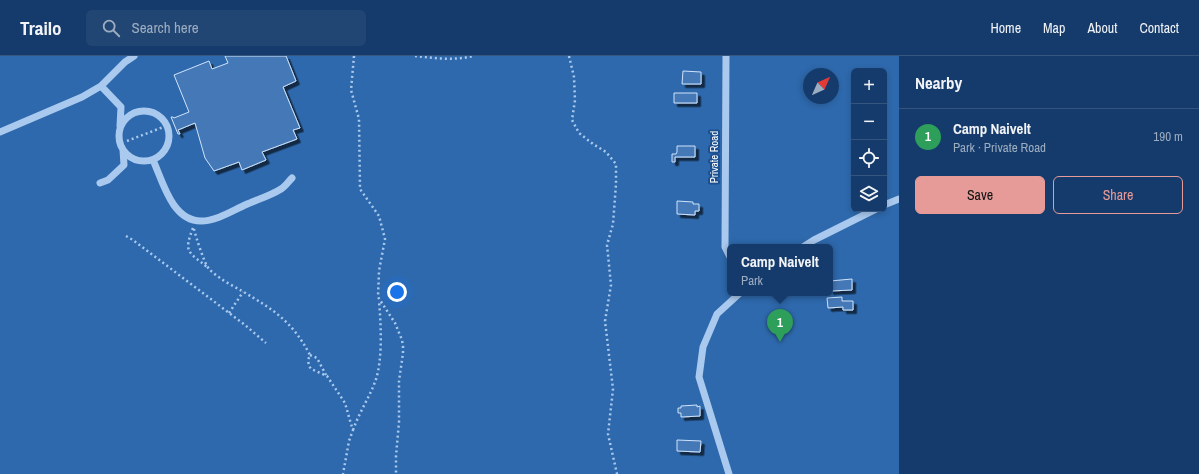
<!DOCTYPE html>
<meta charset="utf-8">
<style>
:root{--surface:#143b6b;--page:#214673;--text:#f1f3f6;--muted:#9dadc1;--line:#33557e;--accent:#e69b98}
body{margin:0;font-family:"Archivo Narrow",sans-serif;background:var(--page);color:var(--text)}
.controls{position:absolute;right:12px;top:12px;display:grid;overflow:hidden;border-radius:6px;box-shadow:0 2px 6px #0003}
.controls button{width:36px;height:36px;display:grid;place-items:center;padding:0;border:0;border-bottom:1px solid var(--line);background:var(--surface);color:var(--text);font:20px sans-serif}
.compass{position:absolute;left:803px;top:12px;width:36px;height:36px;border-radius:50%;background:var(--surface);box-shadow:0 2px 6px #0003;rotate:45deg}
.you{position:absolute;left:397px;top:236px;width:14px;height:14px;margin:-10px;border:3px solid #fff;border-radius:50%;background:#1a73e8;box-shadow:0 0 0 6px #1a73e833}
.badge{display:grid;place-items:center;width:26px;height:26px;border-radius:50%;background:var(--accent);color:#fff;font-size:13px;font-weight:700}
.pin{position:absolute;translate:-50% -33px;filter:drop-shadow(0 1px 2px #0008)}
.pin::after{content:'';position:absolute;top:21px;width:14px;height:12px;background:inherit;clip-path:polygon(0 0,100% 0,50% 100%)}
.popup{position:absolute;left:727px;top:188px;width:106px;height:52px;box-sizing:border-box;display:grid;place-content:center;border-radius:6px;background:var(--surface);filter:drop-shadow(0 1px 3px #0005);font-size:13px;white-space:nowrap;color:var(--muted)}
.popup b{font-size:15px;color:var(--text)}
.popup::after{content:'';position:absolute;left:50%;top:100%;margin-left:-8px;border:8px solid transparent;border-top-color:var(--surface)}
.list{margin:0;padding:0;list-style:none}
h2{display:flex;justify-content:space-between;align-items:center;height:52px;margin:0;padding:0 16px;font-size:17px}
h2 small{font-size:13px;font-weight:400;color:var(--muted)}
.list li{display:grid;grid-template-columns:26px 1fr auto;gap:12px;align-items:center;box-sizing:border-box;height:56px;padding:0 16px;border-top:1px solid var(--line)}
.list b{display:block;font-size:15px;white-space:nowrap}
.list p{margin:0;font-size:13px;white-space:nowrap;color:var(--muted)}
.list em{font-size:13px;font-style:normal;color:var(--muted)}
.actions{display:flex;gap:8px;padding:12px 16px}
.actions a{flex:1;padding:9px 0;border:1px solid var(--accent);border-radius:6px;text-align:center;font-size:14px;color:var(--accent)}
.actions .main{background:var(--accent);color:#111}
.icon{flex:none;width:22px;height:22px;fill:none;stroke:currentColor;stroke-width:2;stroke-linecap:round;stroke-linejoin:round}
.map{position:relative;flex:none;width:899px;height:418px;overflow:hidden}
header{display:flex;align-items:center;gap:24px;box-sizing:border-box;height:56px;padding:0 20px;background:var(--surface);border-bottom:1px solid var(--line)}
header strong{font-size:19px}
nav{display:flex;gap:22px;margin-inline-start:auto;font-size:14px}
.search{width:280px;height:36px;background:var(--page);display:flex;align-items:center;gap:10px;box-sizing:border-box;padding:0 14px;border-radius:6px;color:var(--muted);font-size:15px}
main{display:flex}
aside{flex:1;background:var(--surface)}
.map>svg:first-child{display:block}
</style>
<header>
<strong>Trailo</strong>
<div class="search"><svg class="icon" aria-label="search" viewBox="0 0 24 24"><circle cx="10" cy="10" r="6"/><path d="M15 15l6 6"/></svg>Search here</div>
<nav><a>Home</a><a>Map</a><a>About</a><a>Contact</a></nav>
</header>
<main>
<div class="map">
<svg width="899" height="418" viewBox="0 0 899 418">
<defs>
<filter id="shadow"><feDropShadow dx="3.5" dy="3.5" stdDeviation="0" flood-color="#0009"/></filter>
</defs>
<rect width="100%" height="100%" fill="#1b4f8f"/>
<path fill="#2e69ad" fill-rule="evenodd" d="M 0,0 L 899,0 L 899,418 L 0,418 ZM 854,15 L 884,15 L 884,153 L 854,153 ZM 809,18 L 833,18 L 833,42 L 809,42 ZM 730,191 L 830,191 L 830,237 L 730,237 Z"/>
<path fill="#4478b7" stroke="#cfe3fa" filter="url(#shadow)" d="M 225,0 L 286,0 L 296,25 L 283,31 L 300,72 L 293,74 L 297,83 L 262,96 L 266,104 L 242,114 L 239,106 L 214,115 L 205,102 L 195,67 L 178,74 L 180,78 L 178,78 L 171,61 L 173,61 L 174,62 L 189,56 L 174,19 L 209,5 L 212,13 L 228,7 Z
M 683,15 L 701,16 L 701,28 L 682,28 Z
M 674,37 L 697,37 L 697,47 L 674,47 Z
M 677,90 L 695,90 L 695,101 L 675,101 L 675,106 L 672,106 L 672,98 L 676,98 L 677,96 Z
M 677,145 L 693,146 L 693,148 L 699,148 L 699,155 L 695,155 L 695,159 L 677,158 Z
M 852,223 L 852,234 L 830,235 L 830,225 Z
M 842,241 L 842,245 L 853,245 L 853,254 L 843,254 L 843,251 L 828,252 L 827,242 Z
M 697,349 L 697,351 L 700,350 L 700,360 L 681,361 L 681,357 L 678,357 L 678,352 L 681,352 L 681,350 Z
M 677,384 L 701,385 L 700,396 L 677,395 Z"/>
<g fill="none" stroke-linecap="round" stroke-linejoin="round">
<path stroke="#a9c9ee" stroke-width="2.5" stroke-dasharray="2 3" stroke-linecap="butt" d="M 354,0 L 351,34 L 359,63 L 360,133 L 379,160 L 385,183 L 379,215 L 378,241 L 395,267 L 402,284 L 403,290 L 403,297 L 399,325 L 399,366 L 396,400 L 396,418
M 415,0 C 434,2 454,5 473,0
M 569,0 L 574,21 L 575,44 L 572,64 L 579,77 L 593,88 L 606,96 L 616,108 L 616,128 L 613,168 L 607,189 L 611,229 L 605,265 L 613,333 L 608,378 L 617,418
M 127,85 L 166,70
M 193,172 C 183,197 189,196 207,211
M 194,173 C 196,181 204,207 209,213 C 218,222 231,229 242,235 C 274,254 292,265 310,299 L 308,304 L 309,310 L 311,313 L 327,320 L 345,347 L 351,368 L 353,374 L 349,385 L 343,418
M 126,180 L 133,184 L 245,269 L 266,287
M 229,257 L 243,236
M 310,299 L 317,302 L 326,319
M 353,374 C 359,357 369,342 375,326 C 383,305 381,268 379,245"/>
<path stroke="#a9c9ee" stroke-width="7" d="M 726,0 L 725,191 L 730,201
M 101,30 L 121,51 L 120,70
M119 80a25 25 0 1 1 50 0a25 25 0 1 1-50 0Z
M 0,76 L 82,41 L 101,30 L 125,6 L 134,0
M 153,104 C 163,126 172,165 201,165 C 216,165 232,155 245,149 C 256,144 270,140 281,133 C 285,131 288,126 292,122
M 100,127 L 108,124 L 124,109 L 123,94
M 884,149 L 899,143
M 803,191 L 814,184 L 876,153
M 729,418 L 699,321 L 703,291 L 717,258 L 740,237"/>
</g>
<g text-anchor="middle" stroke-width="4" stroke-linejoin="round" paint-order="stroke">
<g font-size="11" fill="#fff" stroke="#1b4f8f">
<text transform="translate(714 101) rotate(-90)" y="4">Private Road</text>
</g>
</g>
</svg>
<div class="controls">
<button>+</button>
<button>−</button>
<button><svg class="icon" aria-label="locate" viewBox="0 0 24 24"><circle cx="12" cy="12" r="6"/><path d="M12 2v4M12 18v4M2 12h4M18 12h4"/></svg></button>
<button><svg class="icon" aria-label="layers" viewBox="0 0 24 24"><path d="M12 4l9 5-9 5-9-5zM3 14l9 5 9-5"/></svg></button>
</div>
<svg class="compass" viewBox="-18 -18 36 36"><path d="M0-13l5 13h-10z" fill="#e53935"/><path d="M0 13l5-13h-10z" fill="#9dadc1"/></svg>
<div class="you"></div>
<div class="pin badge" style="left:780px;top:286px;background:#2e9e5b">1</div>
<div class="popup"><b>Camp Naivelt</b>Park</div>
</div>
<aside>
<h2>Nearby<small></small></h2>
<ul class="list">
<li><span class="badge" style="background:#2e9e5b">1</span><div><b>Camp Naivelt</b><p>Park · Private Road</p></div><em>190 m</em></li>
</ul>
<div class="actions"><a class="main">Save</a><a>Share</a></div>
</aside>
</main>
